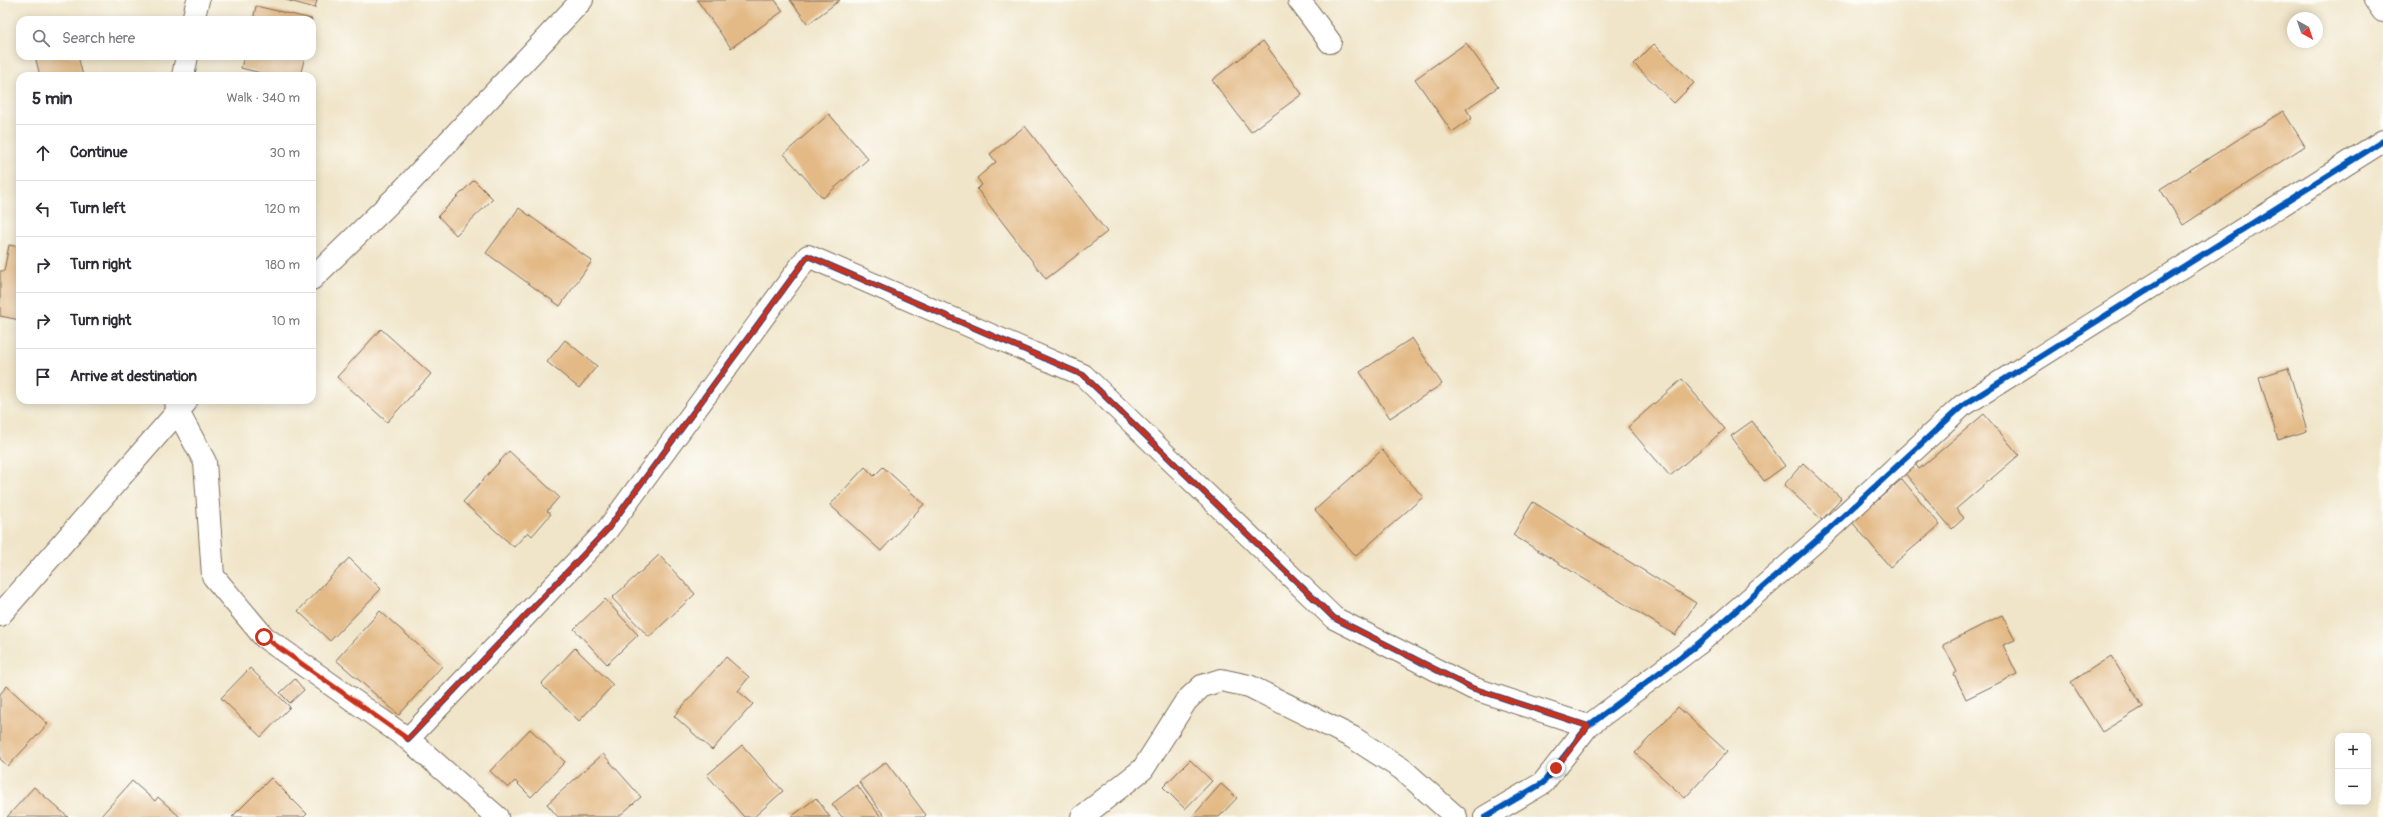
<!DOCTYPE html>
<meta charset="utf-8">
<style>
:root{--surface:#fff;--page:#f2f2f3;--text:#2b2b33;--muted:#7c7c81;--line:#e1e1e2}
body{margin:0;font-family:Pangolin,sans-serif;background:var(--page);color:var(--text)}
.controls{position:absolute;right:12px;bottom:12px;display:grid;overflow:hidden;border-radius:8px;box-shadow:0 2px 10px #0003}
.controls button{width:36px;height:36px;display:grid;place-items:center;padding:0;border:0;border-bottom:1px solid var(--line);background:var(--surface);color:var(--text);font:20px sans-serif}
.compass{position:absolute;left:2287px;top:12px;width:36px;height:36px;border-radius:50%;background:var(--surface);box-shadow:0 2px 10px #0003;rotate:140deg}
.stop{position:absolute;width:12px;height:12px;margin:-9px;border:3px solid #c8321e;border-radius:50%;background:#fff}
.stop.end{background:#c8321e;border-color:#fff;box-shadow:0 1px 4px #0008}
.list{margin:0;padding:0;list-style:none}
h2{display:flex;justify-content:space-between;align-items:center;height:52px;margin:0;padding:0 16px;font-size:17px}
h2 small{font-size:13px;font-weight:400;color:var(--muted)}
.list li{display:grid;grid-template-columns:26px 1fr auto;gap:12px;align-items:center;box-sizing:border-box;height:56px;padding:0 16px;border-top:1px solid var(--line)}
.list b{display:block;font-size:15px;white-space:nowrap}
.list em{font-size:13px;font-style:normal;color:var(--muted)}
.icon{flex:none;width:22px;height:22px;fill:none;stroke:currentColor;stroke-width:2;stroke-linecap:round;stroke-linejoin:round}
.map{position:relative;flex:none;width:2383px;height:817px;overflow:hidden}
.search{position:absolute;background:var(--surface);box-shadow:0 2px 10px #0003;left:16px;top:16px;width:300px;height:44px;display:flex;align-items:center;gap:10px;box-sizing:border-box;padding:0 14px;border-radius:12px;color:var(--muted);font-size:15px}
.panel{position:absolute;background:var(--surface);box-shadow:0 2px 10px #0003;left:16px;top:72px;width:300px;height:332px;border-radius:12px}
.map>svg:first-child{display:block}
</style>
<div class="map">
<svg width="2383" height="817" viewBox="0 0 2383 817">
<rect width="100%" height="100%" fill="#fdfcf7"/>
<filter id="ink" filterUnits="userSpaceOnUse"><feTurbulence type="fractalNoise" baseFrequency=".025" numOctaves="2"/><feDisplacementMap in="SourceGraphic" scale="8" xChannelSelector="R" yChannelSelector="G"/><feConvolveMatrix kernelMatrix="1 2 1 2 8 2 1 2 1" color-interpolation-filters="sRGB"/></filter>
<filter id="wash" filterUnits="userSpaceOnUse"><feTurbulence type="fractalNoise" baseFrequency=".012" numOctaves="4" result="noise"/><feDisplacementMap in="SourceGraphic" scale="16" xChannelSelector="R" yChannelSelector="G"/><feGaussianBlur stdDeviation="0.9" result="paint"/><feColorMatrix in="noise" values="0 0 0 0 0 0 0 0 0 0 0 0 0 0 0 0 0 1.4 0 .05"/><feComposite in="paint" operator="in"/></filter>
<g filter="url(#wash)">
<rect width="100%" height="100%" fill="#f0e5c9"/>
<g id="blocks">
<path fill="#e3b985" d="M 286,0 L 317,0 L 315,8 Z
M 697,0 L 775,0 L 783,11 L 731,48 Z
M 790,0 L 840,0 L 808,24 Z
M 256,6 L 312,19 L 312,20 L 253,20 Z
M 1263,41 L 1302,94 L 1251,132 L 1212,80 Z
M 1466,43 L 1498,87 L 1466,109 L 1472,118 L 1452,132 L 1415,79 Z
M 1654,44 L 1694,83 L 1674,103 L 1634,64 Z
M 35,56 L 78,56 L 83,76 L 40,76 Z
M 244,56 L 305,56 L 300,76 L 273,76 L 241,68 Z
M 2283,111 L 2305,146 L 2183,225 L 2160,189 Z
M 829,114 L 868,159 L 823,198 L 784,154 Z
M 1025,126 L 1107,232 L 1046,279 L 977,189 L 982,185 L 977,178 L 996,162 L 990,154 Z
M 474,180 L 493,199 L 456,235 L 438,216 Z
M 519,208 L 592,261 L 560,306 L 486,253 Z
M 9,245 L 20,247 L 20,320 L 0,316 L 0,271 L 4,271 Z
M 381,329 L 431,374 L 387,422 L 337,377 Z
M 1412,338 L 1442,384 L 1390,418 L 1360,372 Z
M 565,340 L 597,366 L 579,388 L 547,362 Z
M 2288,368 L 2307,431 L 2278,440 L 2259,377 Z
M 1682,379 L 1725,429 L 1670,476 L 1628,427 Z
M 1984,414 L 2019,455 L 1956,509 L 1964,518 L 1952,529 L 1902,470 L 1913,461 L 1919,469 Z
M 1752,421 L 1785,466 L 1764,481 L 1731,436 Z
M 1382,450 L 1423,497 L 1356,556 L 1315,510 Z
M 509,451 L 559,497 L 547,511 L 551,514 L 532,536 L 528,532 L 514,547 L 463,502 Z
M 1803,463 L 1841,498 L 1822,520 L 1784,485 Z
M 865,467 L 874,476 L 883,467 L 924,504 L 881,551 L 830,505 Z
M 1902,479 L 1940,525 L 1890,567 L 1852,522 Z
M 1533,502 L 1696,603 L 1675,635 L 1513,535 Z
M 659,555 L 695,594 L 649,637 L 612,598 Z
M 349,558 L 381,589 L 330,641 L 298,611 Z
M 605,599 L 638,635 L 607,664 L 574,629 Z
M 380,611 L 442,666 L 399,715 L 336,660 Z
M 2002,615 L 2015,640 L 2003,645 L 2017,674 L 1966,699 L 1954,674 L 1957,672 L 1943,645 Z
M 575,648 L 613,685 L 579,721 L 541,684 Z
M 2111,656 L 2143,707 L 2102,732 L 2071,682 Z
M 726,657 L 749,677 L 738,691 L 753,704 L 712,750 L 674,716 Z
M 250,668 L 290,707 L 261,737 L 221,698 Z
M 295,679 L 304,690 L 290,703 L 280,693 Z
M 7,686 L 48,724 L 8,766 L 0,759 L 0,694 Z
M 1678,707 L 1727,752 L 1685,798 L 1635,753 Z
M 530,729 L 565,762 L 531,797 L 515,781 L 508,788 L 490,771 Z
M 742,745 L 783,791 L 754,817 L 744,817 L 707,775 Z
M 603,754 L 641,797 L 618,817 L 558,817 L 547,804 Z
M 1190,760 L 1212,781 L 1185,809 L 1163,787 Z
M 886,762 L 926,815 L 924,817 L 885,817 L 859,782 Z
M 271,778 L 307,814 L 304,817 L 232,817 Z
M 132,781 L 155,801 L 158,797 L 180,817 L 100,817 Z
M 1221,784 L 1237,798 L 1219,817 L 1192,817 Z
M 857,785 L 881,817 L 842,817 L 832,804 Z
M 34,787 L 68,817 L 7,817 Z
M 816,798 L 830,817 L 791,817 Z"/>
</g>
</g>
<g filter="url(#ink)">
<use href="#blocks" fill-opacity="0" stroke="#7a6b5a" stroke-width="1"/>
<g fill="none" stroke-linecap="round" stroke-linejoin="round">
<defs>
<path id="minor" d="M 1299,0 L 1330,42
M 2375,0 L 2383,11
M 193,20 L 198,0
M 183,76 L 187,56
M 312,279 L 398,195 L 582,0
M 176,400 L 177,410 L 205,462 L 213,576 L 264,637 L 408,739 L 497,817
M 0,615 L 186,402
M 408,739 L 607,530 L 808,256 L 1083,375 L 1334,618 L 1472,688 L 1588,726
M 1082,817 L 1143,769 L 1186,701 L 1202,686 L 1221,680 L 1249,686 L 1352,737 L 1402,769 L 1456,817
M 1485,817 L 1543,783 L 1588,726 L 1698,644 L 1826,532 L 1962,406 L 2383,141"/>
</defs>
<use href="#minor" stroke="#7a6b5a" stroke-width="24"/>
<use href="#minor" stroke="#fff" stroke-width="22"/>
<defs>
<path id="cycleway" d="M 408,739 L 607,530 L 808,256 L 1083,375 L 1334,618 L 1472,688 L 1588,726
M 1485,817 L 1543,783 L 1588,726 L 1698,644 L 1826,532 L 1962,406 L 2383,141"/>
</defs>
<use href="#cycleway" stroke="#fdfcf7" stroke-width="8"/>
<use href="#cycleway" stroke="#0057b8" stroke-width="6"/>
</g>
</g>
<g fill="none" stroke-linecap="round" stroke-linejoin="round" filter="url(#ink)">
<path stroke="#c8321e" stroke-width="5" d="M 264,637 L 408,739 L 607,530 L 808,256 L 1083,375 L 1334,618 L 1472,688 L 1588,726 L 1556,768"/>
</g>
</svg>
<div class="controls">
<button>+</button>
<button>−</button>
</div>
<svg class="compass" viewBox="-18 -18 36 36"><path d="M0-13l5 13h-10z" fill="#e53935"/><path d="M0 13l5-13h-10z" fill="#7c7c81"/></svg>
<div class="stop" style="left:264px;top:637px"></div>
<div class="stop end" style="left:1556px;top:768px"></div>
<div class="search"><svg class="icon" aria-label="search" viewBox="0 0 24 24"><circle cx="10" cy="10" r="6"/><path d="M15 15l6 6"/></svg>Search here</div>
<section class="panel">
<h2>5 min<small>Walk · 340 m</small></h2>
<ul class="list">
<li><svg class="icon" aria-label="ahead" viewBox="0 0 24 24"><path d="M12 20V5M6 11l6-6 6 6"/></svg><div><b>Continue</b></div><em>30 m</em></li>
<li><svg class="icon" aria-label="left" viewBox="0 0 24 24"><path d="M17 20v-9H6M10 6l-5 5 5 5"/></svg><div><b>Turn left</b></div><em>120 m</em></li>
<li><svg class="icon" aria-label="right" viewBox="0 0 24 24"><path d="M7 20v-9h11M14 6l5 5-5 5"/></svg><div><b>Turn right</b></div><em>180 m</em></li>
<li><svg class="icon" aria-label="right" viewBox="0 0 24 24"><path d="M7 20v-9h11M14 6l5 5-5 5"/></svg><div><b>Turn right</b></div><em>10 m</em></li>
<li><svg class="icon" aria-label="arrive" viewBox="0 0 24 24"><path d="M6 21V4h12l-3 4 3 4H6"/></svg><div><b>Arrive at destination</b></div></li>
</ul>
</section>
</div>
